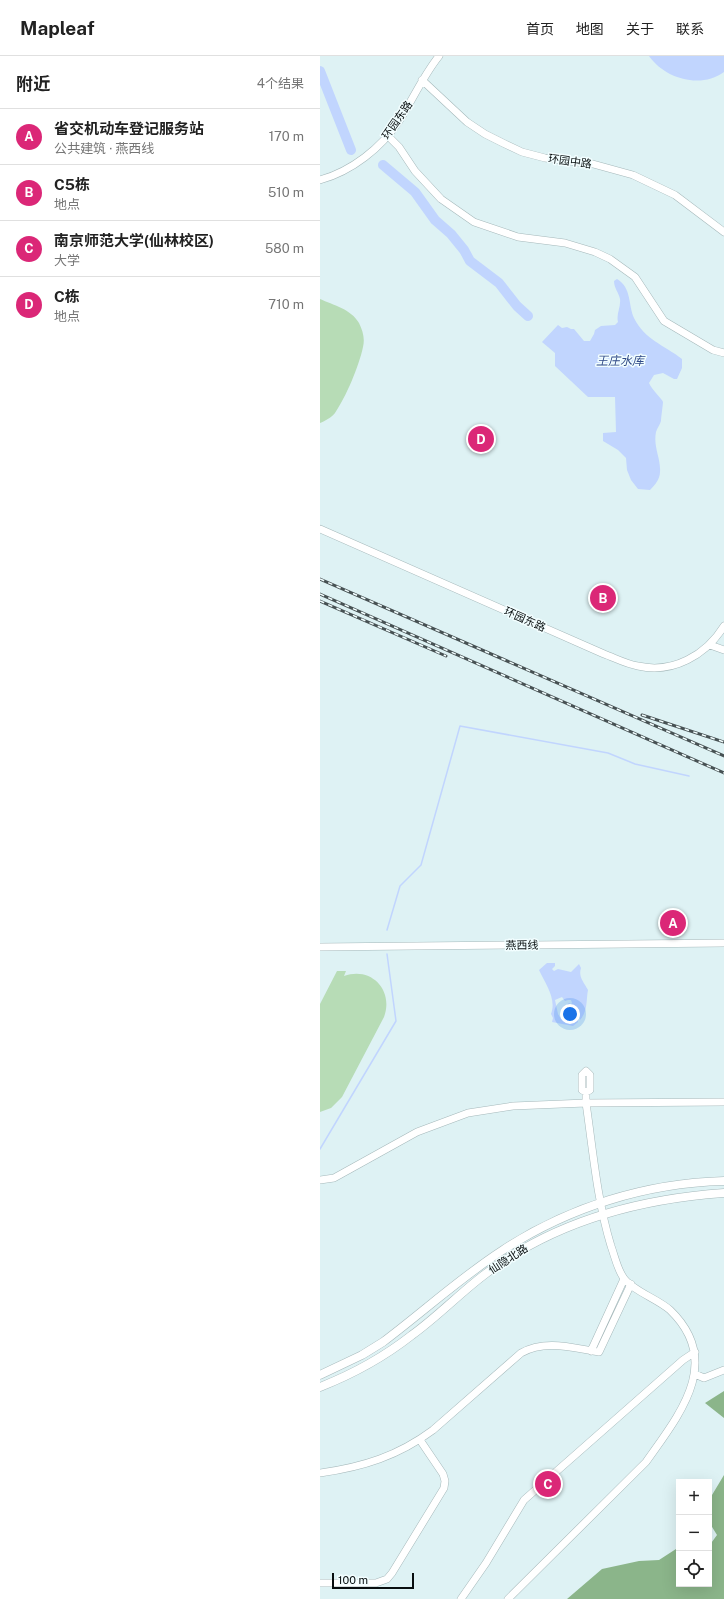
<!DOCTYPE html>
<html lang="zh">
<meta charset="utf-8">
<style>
:root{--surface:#fff;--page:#f2f2f2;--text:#222;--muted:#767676;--line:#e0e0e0;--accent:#db2777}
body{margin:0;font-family:"Public Sans","Noto Sans SC",sans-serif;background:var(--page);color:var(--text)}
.controls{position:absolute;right:12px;bottom:12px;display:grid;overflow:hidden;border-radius:0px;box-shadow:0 4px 16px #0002}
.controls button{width:36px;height:36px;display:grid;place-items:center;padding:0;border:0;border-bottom:1px solid var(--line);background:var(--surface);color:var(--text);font:20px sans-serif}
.scale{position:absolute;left:12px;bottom:10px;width:82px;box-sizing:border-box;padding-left:4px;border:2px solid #080e0f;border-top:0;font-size:11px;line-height:14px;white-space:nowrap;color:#080e0f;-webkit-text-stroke:3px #f2feff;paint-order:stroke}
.you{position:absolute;left:250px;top:958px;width:14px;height:14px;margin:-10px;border:3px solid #fff;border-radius:50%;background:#1a73e8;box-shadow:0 0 0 6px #1a73e833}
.badge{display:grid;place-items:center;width:26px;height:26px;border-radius:50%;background:var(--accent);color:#fff;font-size:13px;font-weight:700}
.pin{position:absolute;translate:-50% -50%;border:2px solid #fff;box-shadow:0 1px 4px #0006}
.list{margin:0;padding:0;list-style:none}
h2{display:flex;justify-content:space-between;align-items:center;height:52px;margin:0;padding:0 16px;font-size:17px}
h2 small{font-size:13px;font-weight:400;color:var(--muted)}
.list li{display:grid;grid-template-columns:26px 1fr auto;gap:12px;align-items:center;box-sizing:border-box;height:56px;padding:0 16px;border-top:1px solid var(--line)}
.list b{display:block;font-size:15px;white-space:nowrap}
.list p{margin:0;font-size:13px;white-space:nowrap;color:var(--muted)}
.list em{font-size:13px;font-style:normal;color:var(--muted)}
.icon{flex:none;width:22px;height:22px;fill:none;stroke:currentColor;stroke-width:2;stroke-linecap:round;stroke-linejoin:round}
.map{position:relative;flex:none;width:404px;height:1543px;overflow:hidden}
header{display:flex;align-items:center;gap:24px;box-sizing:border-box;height:56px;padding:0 20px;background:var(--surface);border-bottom:1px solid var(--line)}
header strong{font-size:19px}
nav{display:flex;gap:22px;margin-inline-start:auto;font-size:14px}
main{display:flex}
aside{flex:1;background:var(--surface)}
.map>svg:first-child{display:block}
</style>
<header>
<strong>Mapleaf</strong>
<nav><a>首页</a><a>地图</a><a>关于</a><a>联系</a></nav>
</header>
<main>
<aside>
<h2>附近<small>4个结果</small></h2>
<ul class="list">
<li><span class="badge">A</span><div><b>省交机动车登记服务站</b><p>公共建筑 · 燕西线</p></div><em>170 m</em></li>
<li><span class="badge">B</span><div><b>C5栋</b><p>地点</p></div><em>510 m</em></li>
<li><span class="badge">C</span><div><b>南京师范大学(仙林校区)</b><p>大学</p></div><em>580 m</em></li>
<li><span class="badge">D</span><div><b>C栋</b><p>地点</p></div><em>710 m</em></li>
</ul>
</aside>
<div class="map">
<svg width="404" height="1543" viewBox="0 0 404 1543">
<rect width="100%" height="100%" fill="#def2f4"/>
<path fill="#b7dcb6" d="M 0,243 C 13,249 31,253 39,267 C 43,275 45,283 43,291 C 39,310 26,341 15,357 C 12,361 5,365 0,367 Z
M 17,915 L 26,915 L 24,920 C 51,910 74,934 64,961 L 22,1041 L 11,1052 L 0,1056 L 0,948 Z"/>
<path fill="#8bb58a" d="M 404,1335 L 404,1362 L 385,1347 Z
M 404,1419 L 404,1543 L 247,1543 L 282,1513 L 319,1505 L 339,1504 L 356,1493 L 359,1494 L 359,1528 L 389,1528 L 389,1490 L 397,1479 L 389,1466 L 389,1444 Z"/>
<path fill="#c1d5fe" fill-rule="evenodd" d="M 329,0 L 404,0 L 404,16 C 381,33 345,23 329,0 Z
M 297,223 C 312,232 308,249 314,262 C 325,284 344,289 362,303 L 362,312 L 357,323 L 354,323 L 343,317 L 334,319 L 329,327 C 332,334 342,343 343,346 C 343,348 341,362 341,365 C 340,369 337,372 336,376 C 333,391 341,402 340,416 C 340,423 335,429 330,434 L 318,433 L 311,424 L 307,414 L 306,402 L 298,394 L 283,385 L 283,377 L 296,376 L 295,341 L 268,341 L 235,310 L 235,297 L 222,286 L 238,269 L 242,272 L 247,271 L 251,273 L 254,273 L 264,285 L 270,285 L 274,278 L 275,274 L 281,270 L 295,269 L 298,266 C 296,258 301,251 300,243 C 299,237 294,232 294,225 Z
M 227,907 L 235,907 L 235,910 L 232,913 L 234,915 L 238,913 L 251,916 L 259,908 L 261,912 C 258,921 264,926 268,934 C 266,944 268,955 260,964 L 259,956 L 256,959 L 253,953 L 251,954 L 251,957 L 256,962 L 258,961 L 258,966 L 253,970 L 232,966 L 233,962 L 231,958 C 237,943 225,927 219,914 ZM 242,941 L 245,945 L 248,944 L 251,944 L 252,947 L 251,948 L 249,947 L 245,951 L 249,957 L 248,961 L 241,963 L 238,958 L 235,944 Z"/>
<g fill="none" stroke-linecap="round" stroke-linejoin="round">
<path stroke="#c1d5fe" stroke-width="1.5" d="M 67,874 L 80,830 L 101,809 L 140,670 L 288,697 L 315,708 L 369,720
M 0,1093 L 76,965 L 67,898"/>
<path stroke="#c1d5fe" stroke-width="10" d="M 0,15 L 31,94
M 63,109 L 95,136 L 115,164 L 131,178 L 144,194 L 150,205 L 179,227 L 197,250 L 208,260"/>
<defs>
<path id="minor" d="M 102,24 L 147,66 L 165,78 L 183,87 L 202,96 L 225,102 L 273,108 L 313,119 L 355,139 L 404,176
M 68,80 L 79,91 L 95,115 L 121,143 L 154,166 L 198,181 L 245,187 L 275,196 L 290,203 L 315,221 L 344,265 L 393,294 L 404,297
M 0,124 C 32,115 61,92 79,65 C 93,43 103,20 119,0
M 0,473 L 284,598 C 295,602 306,608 318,610 C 353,618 386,599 404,570
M 390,589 L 404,594
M 0,891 L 404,887
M 266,1036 L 270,1034 L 270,1019 L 266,1015 L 262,1019 L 262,1034 L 266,1036 L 266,1047 L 404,1046
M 0,1124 L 14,1122 L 97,1076 L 148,1057 L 193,1050 L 266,1047 C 273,1095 277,1144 291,1190 C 295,1201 297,1212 303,1221 C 311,1234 338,1243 350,1254 C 404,1306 359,1359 326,1406 L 188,1543
M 271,1295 L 304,1223
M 375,1318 L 384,1322 L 404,1314
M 0,1417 C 43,1411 78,1400 113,1374 L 201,1297 C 225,1283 253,1292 279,1296 L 311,1228
M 0,1527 L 56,1527 L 67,1523 L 72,1517 L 124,1432 L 125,1425 L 123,1418 L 100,1384
M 141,1543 L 166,1507 L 204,1444 L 363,1304 L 375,1296"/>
<path id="major" d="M 0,1319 L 42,1299 L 63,1286 C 103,1256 141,1221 183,1194 C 249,1151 326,1127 404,1125
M 0,1331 C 33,1318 64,1301 92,1279 C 117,1261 139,1238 164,1219 C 233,1166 319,1143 404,1137"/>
</defs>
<use href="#minor" stroke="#a5b8ba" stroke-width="8"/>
<use href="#major" stroke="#a5b8ba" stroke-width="9"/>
<use href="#minor" stroke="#fff" stroke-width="7"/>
<use href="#major" stroke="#fff" stroke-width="8"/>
<defs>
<path id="rail" d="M 0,523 L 404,700
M 0,538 L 404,717
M 0,545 L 126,600
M 322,659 L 404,686"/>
</defs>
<use href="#rail" stroke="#475153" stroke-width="3"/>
<use href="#rail" stroke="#f2feff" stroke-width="1.5" stroke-dasharray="4.5" stroke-linecap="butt"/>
</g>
<g text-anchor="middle" stroke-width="3" stroke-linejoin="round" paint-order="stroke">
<g font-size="11" fill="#080e0f" stroke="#f2feff">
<text transform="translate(77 64) rotate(-55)" y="4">环园东路</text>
<text transform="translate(250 105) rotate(8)" y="4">环园中路</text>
<text transform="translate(205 563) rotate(24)" y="4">环园东路</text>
<text transform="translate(202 889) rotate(-1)" y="4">燕西线</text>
<text transform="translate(188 1203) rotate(-33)" y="4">仙隐北路</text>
</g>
<g font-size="12" font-style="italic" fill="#304a88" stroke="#f2feff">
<text x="300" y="309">王庄水库</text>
</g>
</g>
</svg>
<div class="controls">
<button>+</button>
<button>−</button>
<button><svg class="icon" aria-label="locate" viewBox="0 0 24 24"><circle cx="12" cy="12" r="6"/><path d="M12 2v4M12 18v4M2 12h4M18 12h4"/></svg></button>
</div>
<div class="scale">100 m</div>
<div class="you"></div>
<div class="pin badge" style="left:353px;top:867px">A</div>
<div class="pin badge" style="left:283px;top:542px">B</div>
<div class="pin badge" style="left:228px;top:1428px">C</div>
<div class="pin badge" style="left:161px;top:383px">D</div>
</div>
</main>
